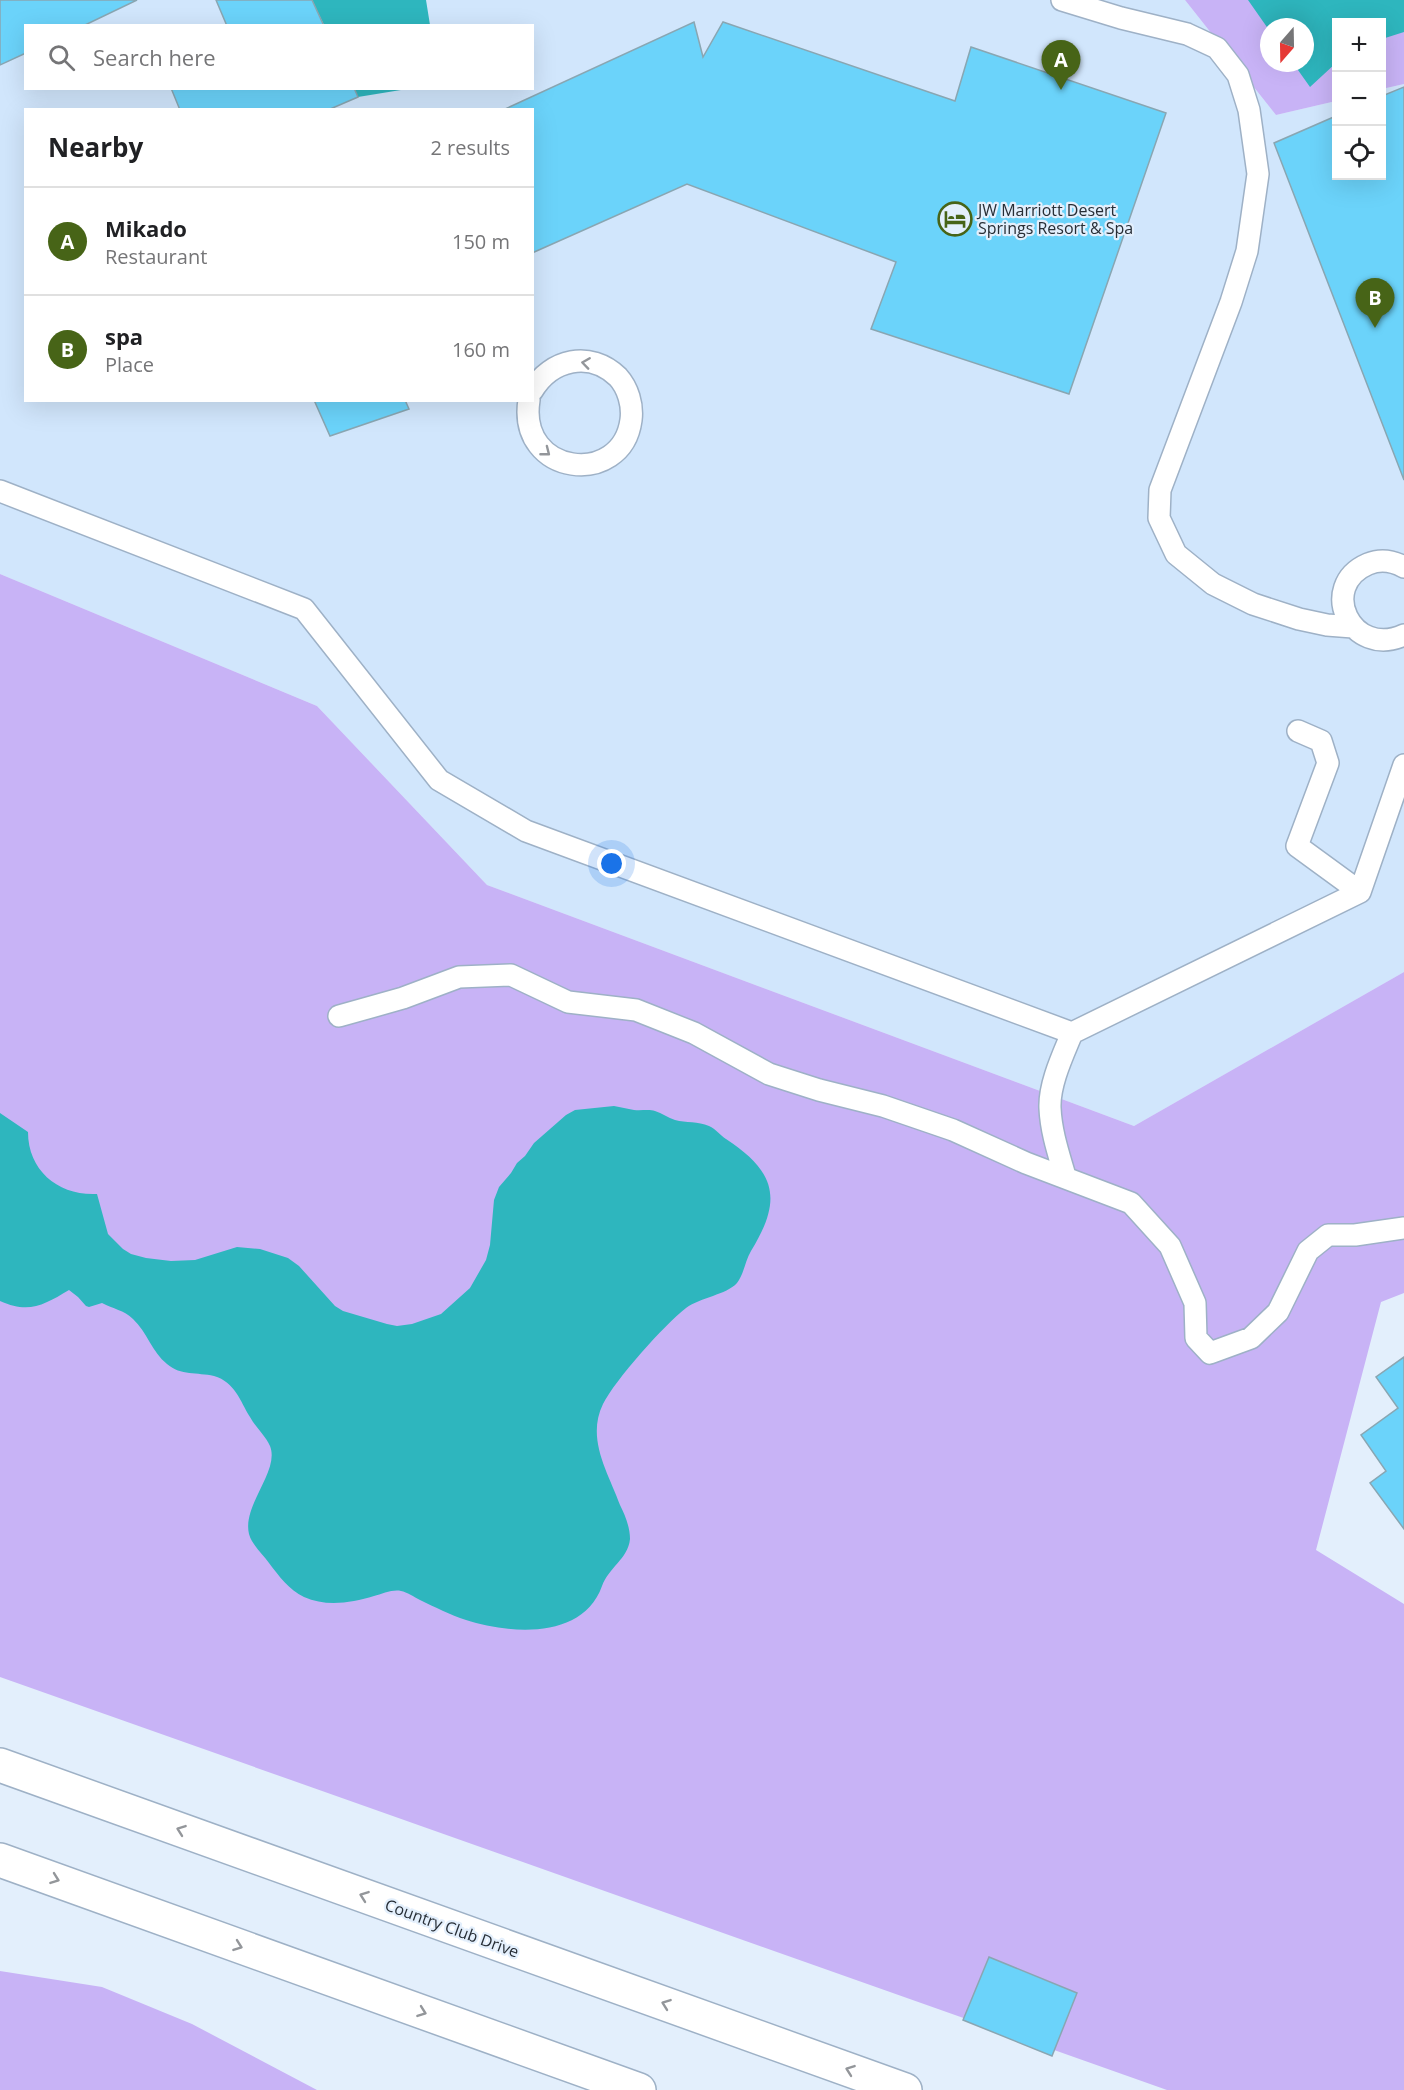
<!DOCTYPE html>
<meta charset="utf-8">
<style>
:root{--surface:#fff;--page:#f6f6f6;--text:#202124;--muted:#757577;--line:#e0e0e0;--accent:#476417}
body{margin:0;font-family:"Open Sans",sans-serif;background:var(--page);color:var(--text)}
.controls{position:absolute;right:18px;top:18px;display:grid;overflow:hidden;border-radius:0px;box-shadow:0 6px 24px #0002}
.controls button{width:54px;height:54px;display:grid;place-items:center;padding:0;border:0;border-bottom:2px solid var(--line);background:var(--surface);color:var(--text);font:30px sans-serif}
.compass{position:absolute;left:1260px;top:18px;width:54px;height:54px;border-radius:50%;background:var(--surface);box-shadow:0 6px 24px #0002;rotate:200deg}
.you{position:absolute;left:612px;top:864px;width:21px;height:21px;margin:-15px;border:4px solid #fff;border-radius:50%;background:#1a73e8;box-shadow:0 0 0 9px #1a73e833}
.badge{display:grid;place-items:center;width:39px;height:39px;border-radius:50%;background:var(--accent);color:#fff;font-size:20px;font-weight:700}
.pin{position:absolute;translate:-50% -50px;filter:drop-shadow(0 2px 3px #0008)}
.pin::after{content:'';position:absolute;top:32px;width:21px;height:18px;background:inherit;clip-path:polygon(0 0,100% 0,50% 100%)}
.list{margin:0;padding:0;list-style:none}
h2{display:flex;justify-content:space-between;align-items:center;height:78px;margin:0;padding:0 24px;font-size:26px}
h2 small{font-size:20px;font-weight:400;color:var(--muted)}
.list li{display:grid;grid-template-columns:39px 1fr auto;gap:18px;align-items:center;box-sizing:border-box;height:108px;padding:0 24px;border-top:2px solid var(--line)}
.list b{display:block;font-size:22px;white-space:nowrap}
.list p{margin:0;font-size:20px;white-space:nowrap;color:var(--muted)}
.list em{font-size:20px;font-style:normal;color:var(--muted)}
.icon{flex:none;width:33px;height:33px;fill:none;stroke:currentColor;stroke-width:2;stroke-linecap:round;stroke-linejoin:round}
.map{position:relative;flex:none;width:1404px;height:2090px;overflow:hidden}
.search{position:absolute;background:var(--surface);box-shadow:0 6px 24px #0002;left:24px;top:24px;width:510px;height:66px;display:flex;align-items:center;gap:15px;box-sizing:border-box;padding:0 21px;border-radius:0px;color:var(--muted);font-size:22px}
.panel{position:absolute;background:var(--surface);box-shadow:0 6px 24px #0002;left:24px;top:108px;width:510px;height:294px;border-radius:0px}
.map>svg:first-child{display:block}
</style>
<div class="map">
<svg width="1404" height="2090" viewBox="0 0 1404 2090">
<rect width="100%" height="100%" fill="#e3effc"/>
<path fill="#d1e6fc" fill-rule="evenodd" d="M 0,0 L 1185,0 L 1276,115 L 1336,101 L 1336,176 L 1382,176 L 1382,89 L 1404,84 L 1404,972 L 1134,1126 L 487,885 L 317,706 L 0,574 ZM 26,26 L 532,26 L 532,88 L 26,88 ZM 26,110 L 532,110 L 532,400 L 26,400 Z"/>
<path fill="#c8b3f6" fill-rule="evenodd" d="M 1185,0 L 1404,0 L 1404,84 L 1382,89 L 1382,22 L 1336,22 L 1336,101 L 1276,115 ZM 1269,27 L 1305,27 L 1305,63 L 1269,63 Z
M 0,574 L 317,706 L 487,885 L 1134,1126 L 1404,972 L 1404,1293 L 1381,1302 L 1316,1550 L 1404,1604 L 1404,2090 L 1167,2090 L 0,1677 Z
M 0,1971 L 102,1987 L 192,2024 L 317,2090 L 0,2090 Z"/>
<path fill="#2eb6be" d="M 312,0 L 426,0 L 430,25 L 324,25 Z
M 1248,0 L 1404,0 L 1404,32 L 1382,39 L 1382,22 L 1336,22 L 1336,63 L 1310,87 L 1293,63 L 1305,63 L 1305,27 L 1269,27 L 1269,30 Z
M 354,89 L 407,89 L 358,97 Z
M 614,1106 C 621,1107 627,1109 634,1110 C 641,1111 649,1109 655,1111 C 662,1113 668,1118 675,1120 C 686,1123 698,1121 709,1126 C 716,1129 720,1135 726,1139 C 776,1172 783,1199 751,1251 C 745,1261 744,1274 737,1283 C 726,1295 701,1297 686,1308 C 665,1324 615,1380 603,1404 C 586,1439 608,1472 620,1505 C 625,1515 630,1527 630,1539 C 628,1559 608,1568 602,1586 C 583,1640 510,1634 466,1620 C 450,1615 435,1607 420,1600 C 414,1597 407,1592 401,1591 C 393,1589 382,1594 374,1596 C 351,1603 326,1607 304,1597 C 289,1590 279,1576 269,1563 C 263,1554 252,1545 249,1534 C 242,1505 280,1471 270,1446 C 265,1435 256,1428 250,1417 C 240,1401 235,1382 214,1376 C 197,1372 181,1376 167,1364 C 152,1352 147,1332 133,1319 C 124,1310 113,1309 102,1303 L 89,1307 L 86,1306 L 78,1297 L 69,1290 C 44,1305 29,1314 0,1301 L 0,1113 L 28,1132 C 28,1171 59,1196 97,1194 L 108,1234 L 123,1249 L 131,1254 L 146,1258 L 171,1261 L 195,1260 L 237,1247 L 260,1249 L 288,1258 L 299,1266 L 335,1306 L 343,1311 L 387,1324 L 397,1326 L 412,1324 L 441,1314 L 470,1288 L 486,1260 L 490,1245 L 494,1200 L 499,1187 L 511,1173 L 517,1163 L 525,1156 L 534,1143 L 566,1115 L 575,1110 Z"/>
<path fill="#6bd3fa" stroke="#89a6b2" stroke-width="1.5" d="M 0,0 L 137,0 L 83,26 L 26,26 L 26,53 L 0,65 Z
M 216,0 L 312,0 L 324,26 L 227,26 Z
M 694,22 L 703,57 L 723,22 L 955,101 L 971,47 L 1166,113 L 1069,394 L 871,329 L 896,262 L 687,184 L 532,253 L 532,110 L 503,110 Z
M 1404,87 L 1404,480 L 1274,143 L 1336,116 L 1336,176 L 1382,176 L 1382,96 Z
M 171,88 L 354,88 L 358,97 L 328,110 L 180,110 Z
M 314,400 L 405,400 L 409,409 L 330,436 Z
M 1404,1357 L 1404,1529 L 1370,1483 L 1386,1471 L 1361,1435 L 1398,1408 L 1376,1377 Z
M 989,1957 L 1077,1993 L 1052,2056 L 963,2020 Z"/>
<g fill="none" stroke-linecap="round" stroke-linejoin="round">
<defs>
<path id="service" d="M 1062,0 L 1121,18 L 1187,34 L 1217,48 L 1238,75 L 1249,110 L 1258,174 L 1247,251 L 1231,302 L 1160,490 L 1159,518 L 1176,554 L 1213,584 L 1253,604 L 1299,619 L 1327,625 L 1353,627
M 529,400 C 517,476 622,488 631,420 C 633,405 628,388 618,377 C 590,350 551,359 532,391
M 0,491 L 304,609 L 439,780 L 526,831 L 1072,1033 L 1360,892 L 1404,765
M 1404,567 C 1393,561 1380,559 1368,564 C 1317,586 1351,659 1404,635
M 1298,731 L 1321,741 L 1328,763 L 1297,846 L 1360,892
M 339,1016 L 403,998 L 459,977 L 511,975 L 568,1002 L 636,1010 L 694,1033 L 769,1074 L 819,1090 L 883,1106 L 953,1130 L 1026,1163 L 1131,1203 L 1170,1246 L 1195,1303 L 1196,1338 L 1210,1353 L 1251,1338 L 1278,1312 L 1308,1251 L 1328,1235 L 1355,1235 L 1404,1228
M 1065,1176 C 1059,1155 1051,1132 1050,1108 C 1049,1084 1063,1055 1072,1033"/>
<path id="secondary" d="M 0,1765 L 905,2090
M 0,1860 L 639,2090"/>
</defs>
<use href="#service" stroke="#9eb1c6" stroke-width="24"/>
<use href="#secondary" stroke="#9eb1c6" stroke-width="36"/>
<use href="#service" stroke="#fff" stroke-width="21"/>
<use href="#secondary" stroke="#fff" stroke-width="33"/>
</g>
<defs><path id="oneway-chevron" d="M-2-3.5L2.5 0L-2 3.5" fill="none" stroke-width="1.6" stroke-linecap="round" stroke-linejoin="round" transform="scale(1.5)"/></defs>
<g stroke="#93969a">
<use href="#oneway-chevron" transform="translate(586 363) rotate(-172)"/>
<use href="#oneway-chevron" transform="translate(546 452) rotate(38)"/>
<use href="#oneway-chevron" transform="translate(181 1830) rotate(-160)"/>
<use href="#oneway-chevron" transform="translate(55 1879) rotate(20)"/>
<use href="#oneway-chevron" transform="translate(364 1896) rotate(-160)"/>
<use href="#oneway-chevron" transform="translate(238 1946) rotate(20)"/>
<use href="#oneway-chevron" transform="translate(666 2004) rotate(-160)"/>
<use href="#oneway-chevron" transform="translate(422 2012) rotate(20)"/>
<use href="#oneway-chevron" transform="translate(850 2070) rotate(-160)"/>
</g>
<defs>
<symbol id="hotel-ring" viewBox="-11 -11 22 22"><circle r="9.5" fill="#e3effc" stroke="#476417" stroke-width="1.5"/><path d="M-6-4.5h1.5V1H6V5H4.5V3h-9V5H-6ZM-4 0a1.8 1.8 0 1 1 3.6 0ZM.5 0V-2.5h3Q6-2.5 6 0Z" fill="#476417"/></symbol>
</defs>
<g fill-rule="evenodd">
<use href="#hotel-ring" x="936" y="200" width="38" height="38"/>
</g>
<g text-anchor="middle" stroke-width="4.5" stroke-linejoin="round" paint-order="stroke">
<g font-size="16" fill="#272e36" stroke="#e3effc" text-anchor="start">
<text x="978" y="216">JW Marriott Desert<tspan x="978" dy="18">Springs Resort &amp; Spa</tspan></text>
</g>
<g font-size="16" fill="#272e36" stroke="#e3effc">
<text transform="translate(452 1928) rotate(20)" y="6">Country Club Drive</text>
</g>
</g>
</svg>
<div class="controls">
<button>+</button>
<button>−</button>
<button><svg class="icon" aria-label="locate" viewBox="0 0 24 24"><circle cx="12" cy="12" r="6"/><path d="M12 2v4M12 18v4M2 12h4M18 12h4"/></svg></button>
</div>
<svg class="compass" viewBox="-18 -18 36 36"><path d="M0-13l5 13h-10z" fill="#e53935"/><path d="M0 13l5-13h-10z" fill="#757577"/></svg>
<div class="you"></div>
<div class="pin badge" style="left:1061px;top:90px">A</div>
<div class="pin badge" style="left:1375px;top:328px">B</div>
<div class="search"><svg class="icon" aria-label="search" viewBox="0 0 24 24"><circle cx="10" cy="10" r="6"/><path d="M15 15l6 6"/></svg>Search here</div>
<section class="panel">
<h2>Nearby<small>2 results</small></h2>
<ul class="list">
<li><span class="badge">A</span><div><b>Mikado</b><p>Restaurant</p></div><em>150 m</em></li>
<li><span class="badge">B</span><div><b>spa</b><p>Place</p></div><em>160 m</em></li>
</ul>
</section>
</div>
